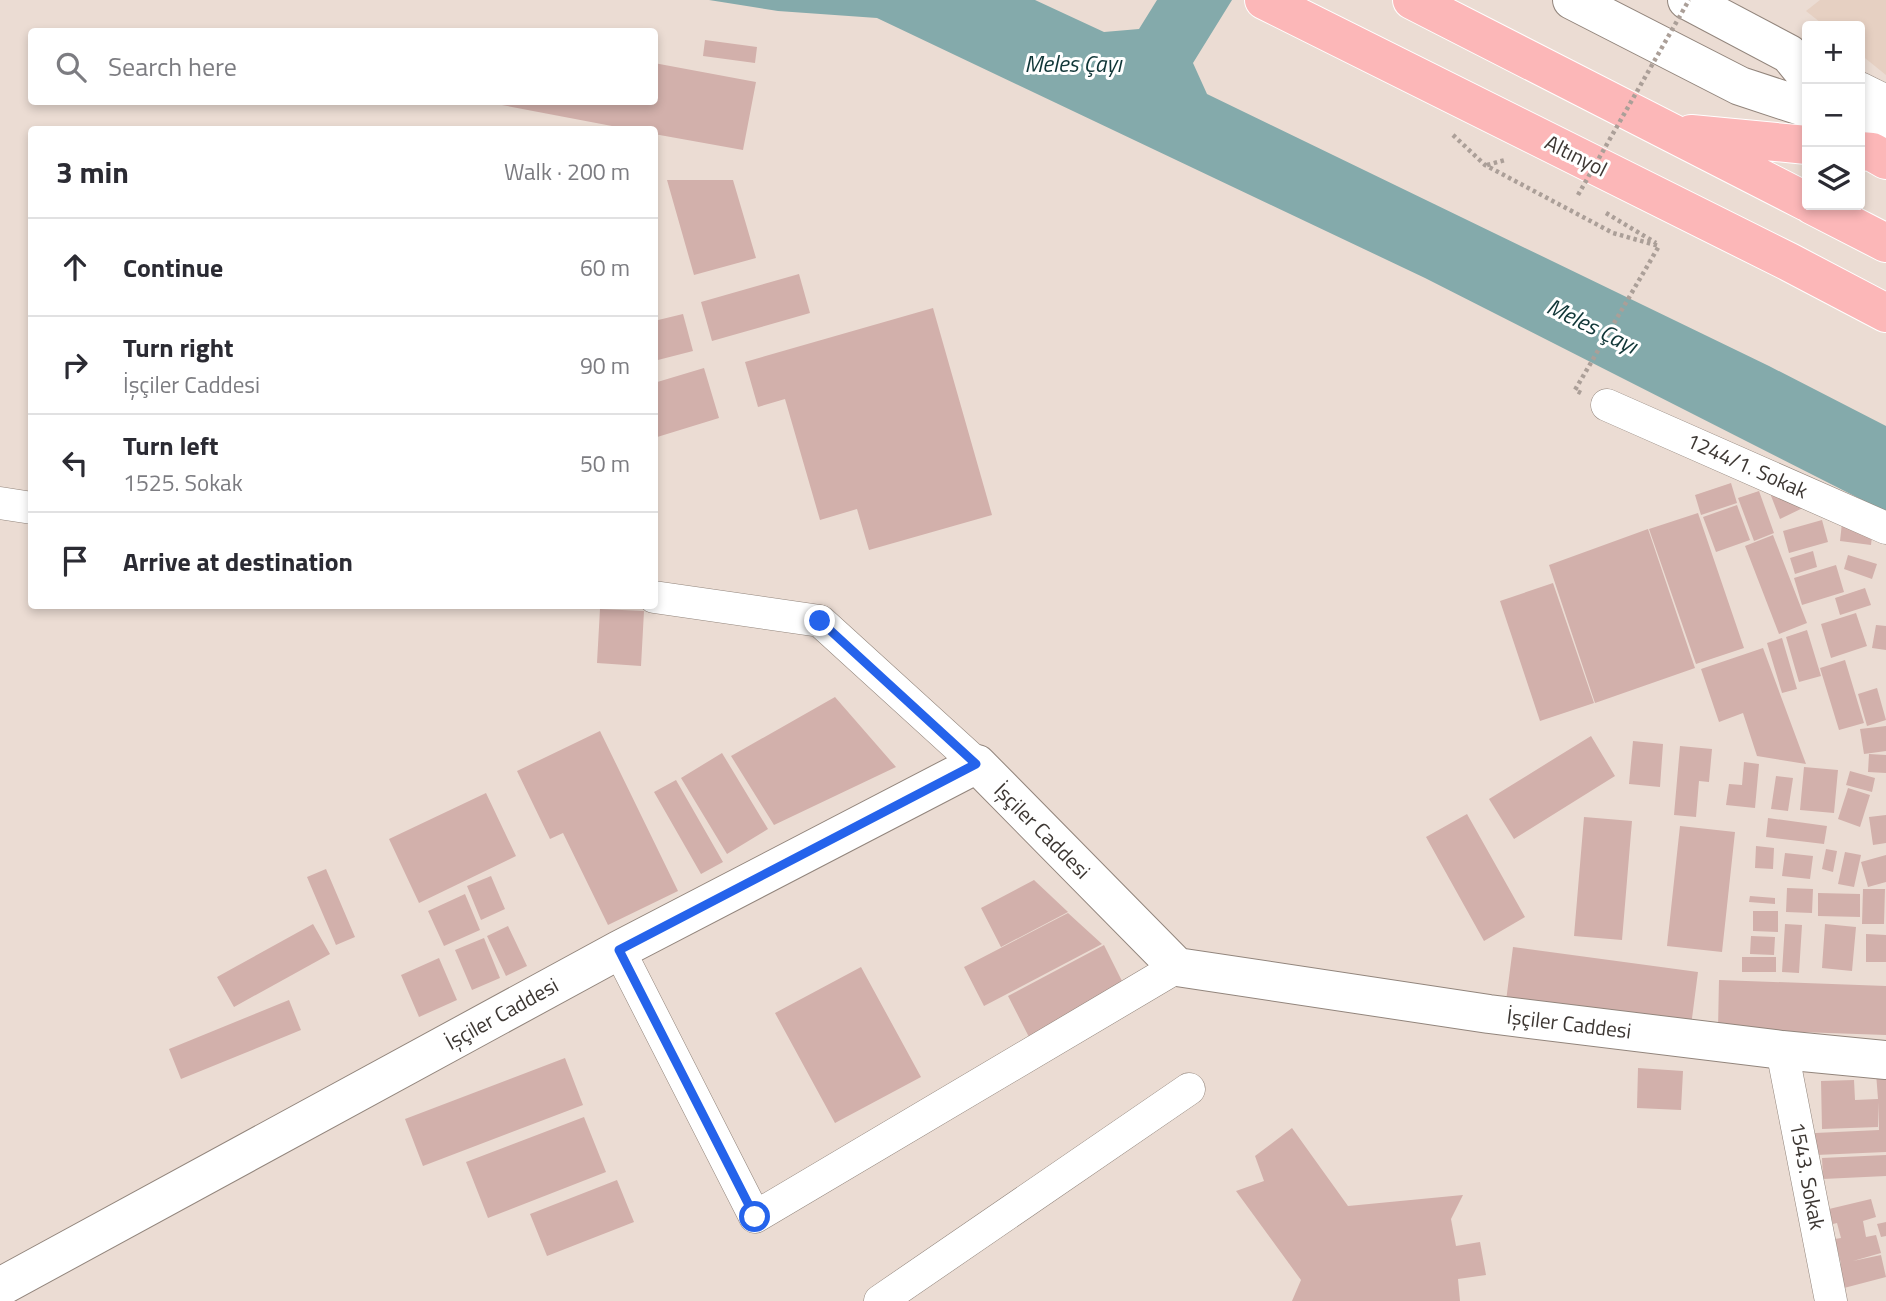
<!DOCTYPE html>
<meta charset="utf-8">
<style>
:root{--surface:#fff;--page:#f7f7f7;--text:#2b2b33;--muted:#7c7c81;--line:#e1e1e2}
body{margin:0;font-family:"Titillium Web",sans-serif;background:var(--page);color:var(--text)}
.controls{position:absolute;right:21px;top:21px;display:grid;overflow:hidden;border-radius:7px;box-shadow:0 4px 10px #0003}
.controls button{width:63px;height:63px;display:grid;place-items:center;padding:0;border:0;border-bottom:2px solid var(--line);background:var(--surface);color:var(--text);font:35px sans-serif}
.stop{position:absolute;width:21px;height:21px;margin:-16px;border:5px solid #2563eb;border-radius:50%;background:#fff}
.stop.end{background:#2563eb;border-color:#fff;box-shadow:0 2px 7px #0008}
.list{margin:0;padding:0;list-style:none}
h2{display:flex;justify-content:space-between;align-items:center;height:91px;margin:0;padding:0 28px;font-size:30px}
h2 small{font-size:23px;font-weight:400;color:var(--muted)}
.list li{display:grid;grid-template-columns:46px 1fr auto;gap:21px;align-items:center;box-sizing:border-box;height:98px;padding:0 28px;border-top:2px solid var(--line)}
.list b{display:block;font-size:26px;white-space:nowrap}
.list p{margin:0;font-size:23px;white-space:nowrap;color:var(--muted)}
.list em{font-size:23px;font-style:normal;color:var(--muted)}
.icon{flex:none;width:38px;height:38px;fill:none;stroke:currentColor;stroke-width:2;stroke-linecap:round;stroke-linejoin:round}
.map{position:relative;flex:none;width:1886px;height:1301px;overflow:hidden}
.search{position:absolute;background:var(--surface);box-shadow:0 4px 10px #0003;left:28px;top:28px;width:630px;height:77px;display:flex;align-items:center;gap:18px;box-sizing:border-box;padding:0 24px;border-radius:7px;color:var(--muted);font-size:26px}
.panel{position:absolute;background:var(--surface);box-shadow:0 4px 10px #0003;left:28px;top:126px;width:630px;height:483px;border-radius:7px}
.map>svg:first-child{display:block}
</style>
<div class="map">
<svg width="1886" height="1301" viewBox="0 0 1886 1301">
<rect width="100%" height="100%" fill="#ebdcd3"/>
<path fill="#e6d0c2" d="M 1820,0 L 1886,0 L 1886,75 L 1860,54 L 1860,26 L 1825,26 L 1806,11 Z"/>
<path fill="#84aaab" d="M 709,0 L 1035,0 L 1104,32 L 1139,29 L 1157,0 L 1232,0 L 1193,63 L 1207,94 L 1769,366 L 1886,426 L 1886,512 L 1425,278 L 877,18 L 778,11 Z"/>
<path fill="#d2b0ab" d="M 705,40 L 757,47 L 755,63 L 703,56 Z
M 654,63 L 756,82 L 743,150 L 654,134 L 654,130 L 633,130 L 491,103 L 654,102 Z
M 667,180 L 733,180 L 756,258 L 694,275 Z
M 799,274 L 810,313 L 712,341 L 701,302 Z
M 933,308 L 992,515 L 869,550 L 857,509 L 820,520 L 785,399 L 758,407 L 745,362 Z
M 683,314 L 693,351 L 654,361 L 654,321 Z
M 704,368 L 719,418 L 654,438 L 654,383 Z
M 1731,483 L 1737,503 L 1701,515 L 1695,495 Z
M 1768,488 L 1809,505 L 1780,519 Z
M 1759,491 L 1774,533 L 1754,541 L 1738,498 Z
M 1737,505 L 1750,540 L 1716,552 L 1703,517 Z
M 1698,513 L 1744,648 L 1696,664 L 1649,529 Z
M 1822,520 L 1828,542 L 1789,553 L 1783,531 Z
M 1842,523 L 1873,527 L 1871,545 L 1840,541 Z
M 1648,529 L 1695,668 L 1595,703 L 1549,565 Z
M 1773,535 L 1807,623 L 1779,634 L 1745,546 Z
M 1813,551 L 1817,567 L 1795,574 L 1790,558 Z
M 1848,555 L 1877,564 L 1872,579 L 1844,569 Z
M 1836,565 L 1844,592 L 1802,605 L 1794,578 Z
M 1553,583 L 1594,703 L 1540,721 L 1500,601 Z
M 1865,588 L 1871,605 L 1840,615 L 1835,598 Z
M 600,609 L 644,611 L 641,666 L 597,663 Z
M 1856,613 L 1867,646 L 1831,658 L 1821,624 Z
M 1876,625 L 1886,626 L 1886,650 L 1872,648 Z
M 1807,630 L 1821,676 L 1799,682 L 1786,637 Z
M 1782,638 L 1797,689 L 1782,693 L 1767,643 Z
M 1763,648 L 1806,764 L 1757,756 L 1743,713 L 1719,722 L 1701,669 Z
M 1845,660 L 1864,723 L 1839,730 L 1820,668 Z
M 1877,688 L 1886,720 L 1867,726 L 1858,694 Z
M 835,697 L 896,767 L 774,825 L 731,756 Z
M 1886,726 L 1886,751 L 1864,754 L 1860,729 Z
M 600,731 L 678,891 L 608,925 L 563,833 L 550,839 L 517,771 Z
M 1591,736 L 1615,776 L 1514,839 L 1489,799 Z
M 1633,741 L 1663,744 L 1660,787 L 1629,784 Z
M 1680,746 L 1712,749 L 1709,782 L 1699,781 L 1696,817 L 1674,815 Z
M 722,753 L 768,829 L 727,854 L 681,778 Z
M 1869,754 L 1886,755 L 1886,773 L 1868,772 Z
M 1744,762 L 1759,764 L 1755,808 L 1726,805 L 1729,784 L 1742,785 Z
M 1804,767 L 1838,770 L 1834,813 L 1800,810 Z
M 1850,771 L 1875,778 L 1872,792 L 1846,785 Z
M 1776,776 L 1793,778 L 1788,811 L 1771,809 Z
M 676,780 L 723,862 L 701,874 L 654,792 Z
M 1848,788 L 1870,795 L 1860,827 L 1838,819 Z
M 486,793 L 516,856 L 419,903 L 389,839 Z
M 1467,814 L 1525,917 L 1484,941 L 1426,837 Z
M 1886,815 L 1886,843 L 1873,845 L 1869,817 Z
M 1584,817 L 1632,821 L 1622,940 L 1574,936 Z
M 1768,818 L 1827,826 L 1824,844 L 1766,837 Z
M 1680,826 L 1735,832 L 1722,952 L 1667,946 Z
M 1756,846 L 1774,848 L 1773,869 L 1755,868 Z
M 1826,849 L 1837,851 L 1833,872 L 1822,869 Z
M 1845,852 L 1861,855 L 1854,887 L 1838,884 Z
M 1785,853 L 1813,856 L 1810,879 L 1782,876 Z
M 1886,855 L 1886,882 L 1868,887 L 1861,862 Z
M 326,869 L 355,937 L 336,945 L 307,877 Z
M 491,876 L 505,909 L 481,920 L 467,886 Z
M 1034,880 L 1068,912 L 1001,947 L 981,908 Z
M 1787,888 L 1813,889 L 1812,913 L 1786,912 Z
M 1863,889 L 1885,889 L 1884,924 L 1862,924 Z
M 1818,893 L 1860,894 L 1860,917 L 1818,916 Z
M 465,894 L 480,930 L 444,946 L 428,911 Z
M 1750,896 L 1775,898 L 1775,904 L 1749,902 Z
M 1753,911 L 1778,911 L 1778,932 L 1753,931 Z
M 1068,913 L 1102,944 L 984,1006 L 964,967 Z
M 313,924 L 330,954 L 234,1007 L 217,977 Z
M 1785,924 L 1802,925 L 1799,973 L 1782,972 Z
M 1825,924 L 1856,927 L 1852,971 L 1822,968 Z
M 508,926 L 527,966 L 506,976 L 487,936 Z
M 1866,934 L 1886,935 L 1886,962 L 1866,962 Z
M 1751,936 L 1775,937 L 1774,955 L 1750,954 Z
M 484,938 L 500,978 L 472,990 L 455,950 Z
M 1104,945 L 1125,987 L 1029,1037 L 1008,996 Z
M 1513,947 L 1698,972 L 1691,1026 L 1506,1001 Z
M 1742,957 L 1776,957 L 1776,972 L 1742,972 Z
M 439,958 L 457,1000 L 419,1017 L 401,975 Z
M 861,967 L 921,1077 L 835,1123 L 775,1013 Z
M 1719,980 L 1886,986 L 1886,1035 L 1718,1029 Z
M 289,1000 L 301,1030 L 181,1079 L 169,1049 Z
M 565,1058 L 583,1105 L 423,1166 L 405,1119 Z
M 1638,1068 L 1683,1071 L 1681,1110 L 1637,1108 Z
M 1886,1072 L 1886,1152 L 1816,1155 L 1815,1133 L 1879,1130 L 1878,1102 L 1878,1127 L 1822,1129 L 1821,1081 L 1854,1080 L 1855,1100 L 1878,1099 L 1876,1073 Z
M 584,1117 L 606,1172 L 488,1218 L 466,1162 Z
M 1292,1128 L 1348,1206 L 1463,1195 L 1451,1219 L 1456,1246 L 1480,1242 L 1486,1275 L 1458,1279 L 1460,1301 L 1292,1301 L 1301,1280 L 1236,1191 L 1264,1181 L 1255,1156 Z
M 1886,1155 L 1886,1176 L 1823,1179 L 1822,1158 Z
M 617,1180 L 634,1222 L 547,1256 L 530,1214 Z
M 1871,1199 L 1876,1217 L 1863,1221 L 1866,1237 L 1876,1235 L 1881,1253 L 1853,1261 L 1881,1255 L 1886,1277 L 1844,1288 L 1838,1265 L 1841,1264 L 1835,1239 L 1841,1238 L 1837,1223 L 1833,1224 L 1829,1209 Z
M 1886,1222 L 1886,1236 L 1881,1237 L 1877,1224 Z"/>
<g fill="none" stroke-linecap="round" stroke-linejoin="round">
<defs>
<path id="minor" d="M 1860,88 L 1886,101
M 1607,405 L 1886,528
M 0,503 L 32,508
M 654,597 L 820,621 L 977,764
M 619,950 L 755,1217 L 1177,967
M 1782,1050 L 1831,1301
M 880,1301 L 1189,1089"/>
<path id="tertiary" d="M 0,1287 L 619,950 L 977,764 L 1177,967 L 1489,1014 L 1782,1050 L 1886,1060"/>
<path id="secondary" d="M 1572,0 L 1740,86 L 1807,108
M 1687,0 L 1789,54 L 1807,76
M 1860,126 L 1886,136"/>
<path id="trunk" d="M 1264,0 L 1789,262 L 1886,313
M 1412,0 L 1807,202
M 1691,134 L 1807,145
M 1860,151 L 1872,152 L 1886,160
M 1812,205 L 1886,243"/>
</defs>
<use href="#minor" stroke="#92857c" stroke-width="33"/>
<use href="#tertiary" stroke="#92857c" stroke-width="40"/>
<use href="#secondary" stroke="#92857c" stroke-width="40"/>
<use href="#trunk" stroke="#fff" stroke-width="40"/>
<path stroke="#ab9f98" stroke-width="4.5" stroke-dasharray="3.5 3.5" stroke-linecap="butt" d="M 1453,135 L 1485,165 L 1613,233 L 1659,246
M 1487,165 L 1505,160
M 1606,213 L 1656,243
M 1581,393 L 1575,390 L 1659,246"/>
<use href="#minor" stroke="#fff" stroke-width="32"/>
<use href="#tertiary" stroke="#fff" stroke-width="38"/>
<use href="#secondary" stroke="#fff" stroke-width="38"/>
<use href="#trunk" stroke="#fcb7b8" stroke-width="38"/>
<path stroke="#ab9f98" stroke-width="4.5" stroke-dasharray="3.5 3.5" stroke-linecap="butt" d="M 1578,195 L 1689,0"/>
</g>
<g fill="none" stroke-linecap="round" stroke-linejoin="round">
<path stroke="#2563eb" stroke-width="9" d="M 755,1217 L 619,950 L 976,764 L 820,621"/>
</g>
<g text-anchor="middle" stroke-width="6" stroke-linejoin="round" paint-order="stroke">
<g font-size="21" fill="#3d3733" stroke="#fff">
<text transform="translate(1576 156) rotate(27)" y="7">Altınyol</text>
<text transform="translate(1747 466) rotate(24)" y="7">1244/1. Sokak</text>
<text transform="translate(1042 831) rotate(45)" y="7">İşçiler Caddesi</text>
<text transform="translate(502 1014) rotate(-29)" y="7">İşçiler Caddesi</text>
<text transform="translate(1569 1024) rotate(7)" y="7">İşçiler Caddesi</text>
<text transform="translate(1807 1176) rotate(79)" y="7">1543. Sokak</text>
</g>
<g font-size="23" font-style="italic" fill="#103637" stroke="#fff">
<text x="1073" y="72">Meles Çayı</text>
<text transform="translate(1592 326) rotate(26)" y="8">Meles Çayı</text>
</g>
</g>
</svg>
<div class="controls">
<button>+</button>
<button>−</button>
<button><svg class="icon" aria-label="layers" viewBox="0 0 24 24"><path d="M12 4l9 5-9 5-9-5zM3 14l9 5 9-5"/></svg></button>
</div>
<div class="stop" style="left:755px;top:1217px"></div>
<div class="stop end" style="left:820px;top:621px"></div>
<div class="search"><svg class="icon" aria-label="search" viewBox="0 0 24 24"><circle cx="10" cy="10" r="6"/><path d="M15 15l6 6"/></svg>Search here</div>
<section class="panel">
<h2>3 min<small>Walk · 200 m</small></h2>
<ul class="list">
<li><svg class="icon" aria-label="ahead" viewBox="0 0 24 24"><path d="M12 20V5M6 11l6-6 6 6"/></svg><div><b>Continue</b></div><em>60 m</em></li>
<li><svg class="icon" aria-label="right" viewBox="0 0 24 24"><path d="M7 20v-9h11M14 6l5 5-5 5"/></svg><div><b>Turn right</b><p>İşçiler Caddesi</p></div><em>90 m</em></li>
<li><svg class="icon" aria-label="left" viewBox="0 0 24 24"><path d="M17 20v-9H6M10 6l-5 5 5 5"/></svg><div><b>Turn left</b><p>1525. Sokak</p></div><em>50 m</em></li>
<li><svg class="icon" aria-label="arrive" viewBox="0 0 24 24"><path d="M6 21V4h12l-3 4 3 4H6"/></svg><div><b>Arrive at destination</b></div></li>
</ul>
</section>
</div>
